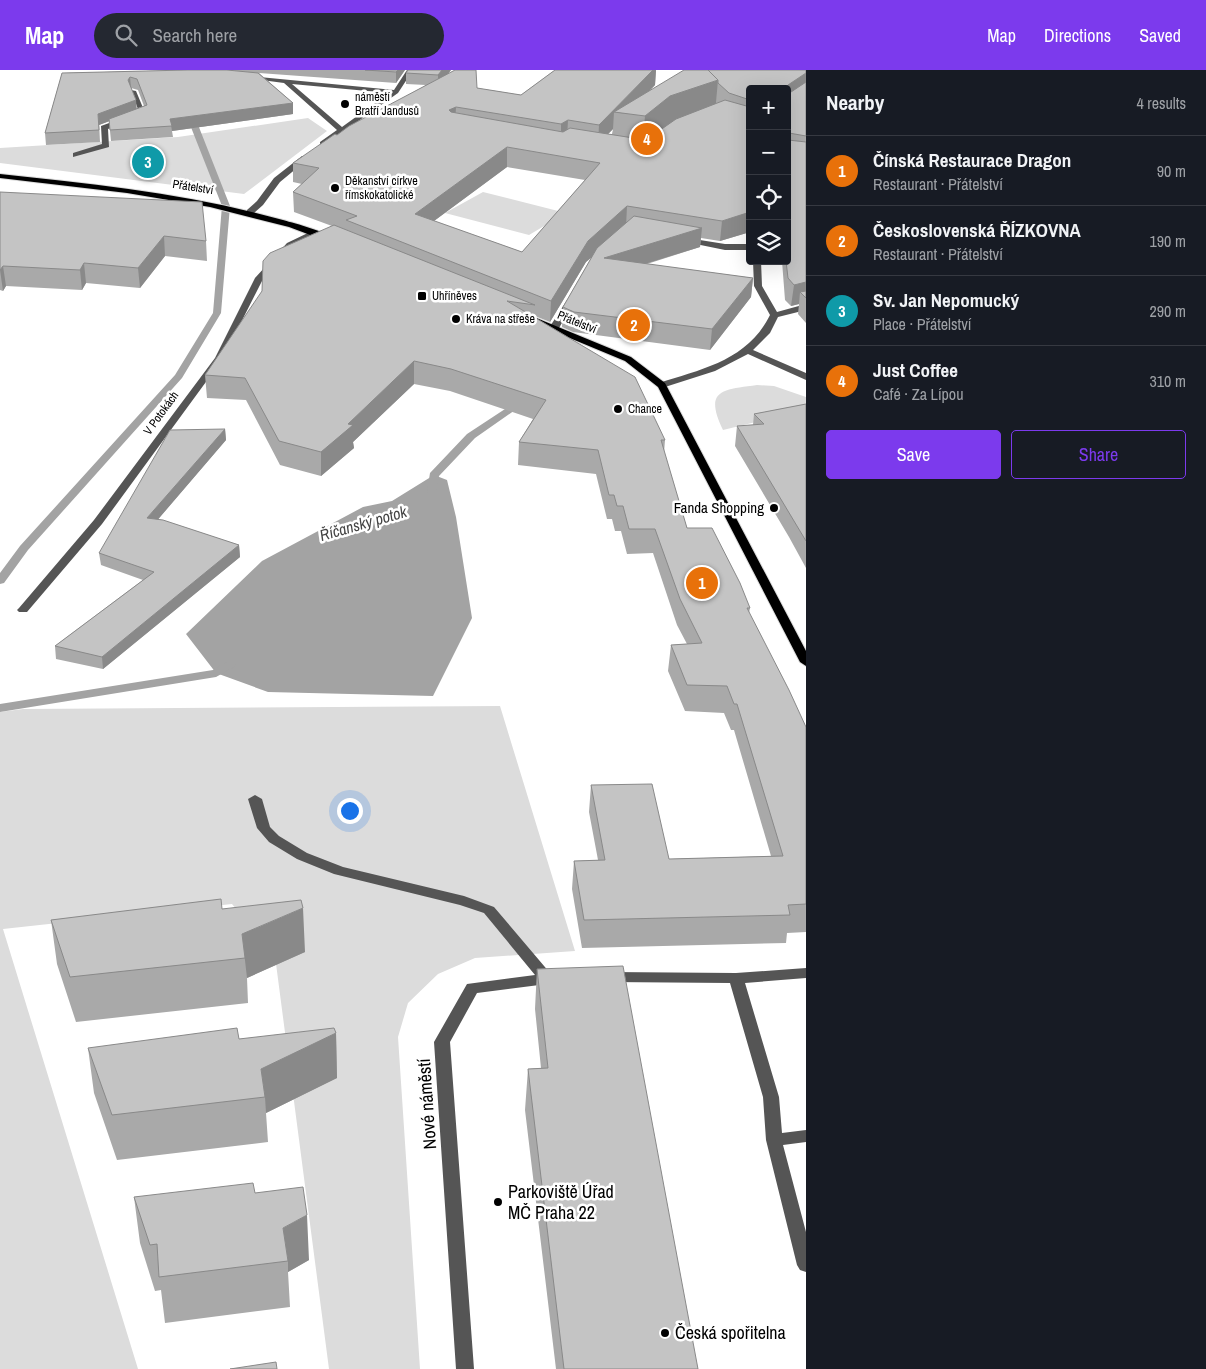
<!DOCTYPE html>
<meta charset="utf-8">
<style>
:root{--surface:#171b24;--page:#242831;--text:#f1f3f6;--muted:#9ea1a6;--line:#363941;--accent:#7c3aed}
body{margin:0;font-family:"Archivo Narrow",sans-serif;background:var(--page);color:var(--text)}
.controls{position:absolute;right:15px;top:15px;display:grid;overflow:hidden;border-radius:5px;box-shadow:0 5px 20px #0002}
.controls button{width:45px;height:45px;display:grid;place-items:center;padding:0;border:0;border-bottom:1px solid var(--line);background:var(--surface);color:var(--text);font:25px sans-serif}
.you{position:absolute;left:349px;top:740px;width:18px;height:18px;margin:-12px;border:4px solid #fff;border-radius:50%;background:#1a73e8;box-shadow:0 0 0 8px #1a73e833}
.badge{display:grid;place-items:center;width:32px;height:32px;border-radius:50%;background:var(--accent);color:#fff;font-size:16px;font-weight:700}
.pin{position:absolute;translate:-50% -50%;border:2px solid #fff;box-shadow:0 1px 5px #0006}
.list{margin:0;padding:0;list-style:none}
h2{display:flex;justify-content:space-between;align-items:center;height:65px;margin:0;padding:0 20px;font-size:21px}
h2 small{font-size:16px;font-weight:400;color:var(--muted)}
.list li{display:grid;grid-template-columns:32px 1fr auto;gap:15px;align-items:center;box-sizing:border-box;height:70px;padding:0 20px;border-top:1px solid var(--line)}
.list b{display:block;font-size:19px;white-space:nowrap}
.list p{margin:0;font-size:16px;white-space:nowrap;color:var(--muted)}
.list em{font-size:16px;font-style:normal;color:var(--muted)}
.actions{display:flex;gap:10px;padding:15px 20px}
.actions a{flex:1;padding:11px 0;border:1px solid var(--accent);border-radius:5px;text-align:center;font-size:18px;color:var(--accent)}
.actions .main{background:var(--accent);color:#fff}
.icon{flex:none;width:28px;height:28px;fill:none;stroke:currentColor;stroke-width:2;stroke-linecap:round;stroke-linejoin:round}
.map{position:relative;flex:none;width:806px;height:1299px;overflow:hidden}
header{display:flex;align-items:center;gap:30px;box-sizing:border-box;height:70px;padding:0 25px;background:var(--accent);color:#fff}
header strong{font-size:24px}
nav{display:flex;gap:28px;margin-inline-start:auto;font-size:18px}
.search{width:350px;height:45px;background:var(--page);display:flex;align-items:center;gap:12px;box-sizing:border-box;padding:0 18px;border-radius:28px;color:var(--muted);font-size:19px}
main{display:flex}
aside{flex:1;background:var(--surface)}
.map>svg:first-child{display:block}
</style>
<header>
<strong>Map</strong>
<div class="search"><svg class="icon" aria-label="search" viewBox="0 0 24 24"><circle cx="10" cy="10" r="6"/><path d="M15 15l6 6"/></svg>Search here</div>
<nav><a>Map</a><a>Directions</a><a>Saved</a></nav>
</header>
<main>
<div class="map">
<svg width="806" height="1299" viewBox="0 0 806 1299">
<rect width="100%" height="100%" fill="#fff"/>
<path fill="#dcdcdc" d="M 308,48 L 327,61 L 244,124 L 0,93 L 0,78 L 178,67 Z
M 483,122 L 566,143 L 529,165 L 445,143 Z
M 757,315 L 774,316 L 806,327 L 806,340 L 723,360 C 704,320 721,320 757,315 Z
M 500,636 L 575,881 L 475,888 L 438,904 L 408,933 L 398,967 L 420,1299 L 329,1299 L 275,886 L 232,834 L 3,859 L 138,1299 L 0,1299 L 0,642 L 23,639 Z"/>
<path fill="#a3a3a3" d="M 434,405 L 447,410 L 456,447 L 472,548 L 433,626 L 268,622 L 216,603 L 186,564 L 262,491 L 363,437 L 392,431 Z"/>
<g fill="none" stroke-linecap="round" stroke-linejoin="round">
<path fill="#a3a3a3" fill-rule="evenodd" d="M 189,40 L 193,42 L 230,136 L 221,243 L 182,308 L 28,480 L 4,513 L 0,514 L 0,503 L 20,476 L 175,305 L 213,243 L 222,136 L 185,42 Z
M 522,328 L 527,331 L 525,333 L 475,368 L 439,406 L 436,424 L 428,424 L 427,422 L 430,403 L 467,364 Z
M 230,590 L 236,594 L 234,597 L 216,607 L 0,642 L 0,634 L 213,600 Z"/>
<defs>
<path id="major" d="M 0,104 C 95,114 190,124 283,150 C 297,154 325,161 336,170 L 329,172 L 289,157 L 210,137 L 127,123 L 0,108 Z
M 534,247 L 631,287 L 665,313 L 806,581 L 806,596 L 800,592 L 658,317 L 625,291 L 531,252 L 531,248 Z"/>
</defs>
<use href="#major" stroke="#dbdbdb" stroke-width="2"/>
<path fill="#555" fill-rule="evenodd" d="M 407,0 L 413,0 L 398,23 L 323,76 L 320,76 L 320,72 L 337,60 L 284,13 L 247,8 L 250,6 L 394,20 ZM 292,14 L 389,23 L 342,57 Z
M 131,20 L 136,21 L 146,45 L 108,59 L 109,77 L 73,87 L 73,83 L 102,74 L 101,56 L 139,42 Z
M 302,86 L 309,88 L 280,112 L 263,135 L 253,144 L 247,144 L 247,140 L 257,131 L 274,108 Z
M 312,161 L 319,163 L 293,177 L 262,211 L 222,290 L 102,454 L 27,542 L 19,542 L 17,540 L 19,538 L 94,450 L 215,288 L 255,208 L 287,173 Z
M 681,167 L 725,174 L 750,174 L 750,180 L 725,180 L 681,171 Z
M 753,191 L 761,191 L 762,216 L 777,242 L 806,234 L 806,240 L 778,247 L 770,263 L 753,280 L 806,303 L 806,310 L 748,284 L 715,301 L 665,317 L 659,317 L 659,313 C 703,299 748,290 770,245 L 754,216 Z
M 570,229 L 574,232 L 559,258 L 551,260 L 549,258 L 567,230 Z
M 255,725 L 262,729 L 270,757 L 279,766 L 307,783 L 343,797 L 464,826 L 494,837 L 550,903 L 557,904 L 559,908 L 557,912 L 547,914 L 477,923 L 450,972 L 474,1299 L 456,1299 L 434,972 L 467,914 L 535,905 L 484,843 L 460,835 L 334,804 L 297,789 L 269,772 L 257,758 L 248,729 Z
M 806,898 L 806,908 L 745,913 L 779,1027 L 782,1063 L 806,1060 L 806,1072 L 783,1075 L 806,1162 L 806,1202 L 800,1200 L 797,1195 L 766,1070 L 763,1027 L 730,913 L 609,912 L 604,911 L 602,907 L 604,903 L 609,902 L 736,903 Z"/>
<use href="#major" fill="#000" fill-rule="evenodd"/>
</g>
<path fill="#a9a9a9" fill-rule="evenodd" d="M 187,0 L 405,0 L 396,13 L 259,3 L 293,33 L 293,44 L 172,61 L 173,67 L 111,71 L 109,51 L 99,55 L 100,72 L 46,75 L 45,63 L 62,3 ZM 131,18 L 138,20 L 144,36 L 136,39 L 136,30 Z
M 451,0 L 448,4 L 477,18 L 521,25 L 555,0 L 656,0 L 655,15 L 650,20 L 806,0 L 806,253 L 798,244 L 799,234 L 791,236 L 785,230 L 782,191 L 787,191 L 787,19 L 750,19 L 750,162 L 720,171 L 701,168 L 700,177 L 647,194 L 753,208 L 751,227 L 710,280 L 573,262 L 562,257 L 563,237 L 591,188 L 586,192 L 550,252 L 535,246 L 535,247 L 665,370 L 664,383 L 687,458 L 750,538 L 749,543 L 806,657 L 806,862 L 787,863 L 786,873 L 582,878 L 572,819 L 574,791 L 598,790 L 589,742 L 591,715 L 669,789 L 771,786 L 734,660 L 731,660 L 724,643 L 685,641 L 668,601 L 671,575 L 687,574 L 677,555 L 653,483 L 627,484 L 621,461 L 615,461 L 612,449 L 607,449 L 596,404 L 518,395 L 519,372 L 533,349 L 450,321 L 414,314 L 353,372 L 354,378 L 321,406 L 280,395 L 246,330 L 207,328 L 205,305 L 332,156 L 294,142 L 293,122 L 302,114 L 293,112 L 293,93 L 337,65 L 426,15 L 406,14 L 406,3 ZM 613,59 L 612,64 L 608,64 ZM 507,97 L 585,110 L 522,182 L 434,151 Z
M 0,122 L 206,171 L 207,191 L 165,186 L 140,218 L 86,213 L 82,220 L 6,216 L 3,221 L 0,220 Z
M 806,334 L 806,498 L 789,467 L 735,376 L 737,356 L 753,355 L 754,344 Z
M 225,359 L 226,370 L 158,449 L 239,475 L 240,487 L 103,599 L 56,589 L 55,576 L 143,510 L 101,495 L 99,483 Z
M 222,839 L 305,882 L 247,908 L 248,933 L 76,952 L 57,894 L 51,850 Z
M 537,899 L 698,1299 L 556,1299 L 525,1040 L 528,999 L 541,998 L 535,939 Z
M 336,963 L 337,1008 L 266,1043 L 268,1072 L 117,1090 L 94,1023 L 88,978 L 239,969 Z
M 255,1123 L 309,1190 L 288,1202 L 290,1237 L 165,1253 L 161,1220 L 155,1221 L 140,1173 L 134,1127 Z"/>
<path fill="#898989" d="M 398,0 L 405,0 L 396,13 L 396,2 Z
M 442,0 L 451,0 L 438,16 L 438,5 Z
M 653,0 L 656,0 L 655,15 L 627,44 L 614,42 L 613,59 L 598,74 L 599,55 Z
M 806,3 L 806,19 L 787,33 L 788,15 Z
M 130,7 L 131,18 L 128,10 Z
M 718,10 L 715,43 L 642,81 L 645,46 L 670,26 Z
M 136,30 L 137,41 L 99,55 L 100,72 L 98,44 Z
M 293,33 L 293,44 L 172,61 L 170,49 Z
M 456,37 L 455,55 L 449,40 Z
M 568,50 L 567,69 L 561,73 L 561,54 Z
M 507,77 L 507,97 L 415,165 L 415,144 Z
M 627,136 L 626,157 L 586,192 L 550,252 L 551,231 L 588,171 Z
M 750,142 L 750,162 L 720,171 L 722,151 Z
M 702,158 L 700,177 L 602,207 L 604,188 Z
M 164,166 L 165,186 L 140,218 L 138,198 Z
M 84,193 L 86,213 L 82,220 L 80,200 Z
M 3,196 L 6,216 L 3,221 L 0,200 Z
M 753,208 L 751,227 L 710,280 L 712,259 Z
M 806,212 L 806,228 L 800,222 L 799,234 L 791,236 L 794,215 Z
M 414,291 L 414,314 L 353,372 L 354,378 L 321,406 L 321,382 L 348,354 Z
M 225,359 L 226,370 L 149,460 L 147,448 Z
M 239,475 L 240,487 L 103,599 L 102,587 Z
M 303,838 L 305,882 L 247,908 L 242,864 Z
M 336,963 L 337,1008 L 266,1043 L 265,1027 L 261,999 Z
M 307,1145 L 309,1190 L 288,1202 L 288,1191 L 283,1158 Z"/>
<path fill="#c4c4c4" stroke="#898989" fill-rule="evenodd" d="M 187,0 L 227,0 L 258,3 L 293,33 L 170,49 L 172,56 L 110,60 L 109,49 L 147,35 L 137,9 L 130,7 L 128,10 L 136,30 L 98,44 L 99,60 L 45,63 L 62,3 Z
M 365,0 L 398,0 L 396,2 Z
M 408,0 L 442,0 L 438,5 L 406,3 Z
M 455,0 L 476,0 L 477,18 L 521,25 L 555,0 L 653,0 L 599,55 L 568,50 L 561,54 L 456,37 L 449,40 L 451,42 L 563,62 L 570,58 L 646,70 L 676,49 L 725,30 L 750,37 L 750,142 L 722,151 L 627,136 L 588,171 L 551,231 L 346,150 L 357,146 L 293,122 L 319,98 L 293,93 L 335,64 L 337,65 L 349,56 ZM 507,77 L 600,93 L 522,182 L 415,144 Z
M 684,0 L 708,0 L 718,10 L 670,26 L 645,46 L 614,42 Z
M 708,0 L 806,0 L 806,3 L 788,15 L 788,24 L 806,12 L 806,66 L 789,63 L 788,70 L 806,72 L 806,212 L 794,215 L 788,208 L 786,191 L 787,191 L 787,19 L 750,19 L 750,30 L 729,23 L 718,13 L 718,10 Z
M 0,122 L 202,132 L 206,171 L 164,166 L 138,198 L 84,193 L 80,200 L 3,196 L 0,200 Z
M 634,146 L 702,158 L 604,188 L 753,208 L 712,259 L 574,242 L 563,237 L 597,178 Z
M 334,155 L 535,235 L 507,231 L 635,307 L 665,370 L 661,370 L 687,458 L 712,458 L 740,513 L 750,538 L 747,538 L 789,620 L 806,657 L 806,834 L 788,835 L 790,845 L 584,850 L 574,791 L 605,790 L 591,715 L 652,714 L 669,789 L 783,786 L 737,634 L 734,634 L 727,616 L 687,615 L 671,575 L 702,573 L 680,529 L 655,459 L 629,459 L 623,436 L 617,436 L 614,425 L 609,425 L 598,380 L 519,372 L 546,330 L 451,299 L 414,291 L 348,354 L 353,355 L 321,382 L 279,371 L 245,308 L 205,305 L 262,221 L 263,191 L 270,183 Z
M 806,221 L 806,228 L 800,222 Z
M 806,334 L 806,471 L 737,356 L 764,354 L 754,344 Z
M 225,359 L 147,448 L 163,450 L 239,475 L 102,587 L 55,576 L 154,502 L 99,483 L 170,360 Z
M 221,829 L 222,839 L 301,830 L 303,838 L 242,864 L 245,888 L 70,907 L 51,850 Z
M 623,896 L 698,1299 L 564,1299 L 528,999 L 548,998 L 537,899 Z
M 237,958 L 239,969 L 334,958 L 336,963 L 261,999 L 265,1027 L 112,1045 L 88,978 Z
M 253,1113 L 255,1123 L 303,1117 L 307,1145 L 283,1158 L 288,1191 L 159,1207 L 157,1174 L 150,1175 L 134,1127 Z
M 276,1292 L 277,1299 L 230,1299 Z"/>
<g fill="#000" stroke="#fff" stroke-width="2">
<circle cx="345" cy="34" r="5"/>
<circle cx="335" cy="118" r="5"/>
<rect x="417" y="221" width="10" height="10" rx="2.5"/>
<circle cx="456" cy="249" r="5"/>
<circle cx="618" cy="339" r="5"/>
<circle cx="774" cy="438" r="5"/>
<circle cx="498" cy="1132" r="5"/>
<circle cx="665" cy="1263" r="5"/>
</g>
<g text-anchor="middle" stroke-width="5" stroke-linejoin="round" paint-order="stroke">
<g font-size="12" fill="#000" stroke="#fff" text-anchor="start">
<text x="355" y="31">náměstí<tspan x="355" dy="14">Bratří Jandusů</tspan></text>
<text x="345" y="115">Děkanství církve<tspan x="345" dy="14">římskokatolické</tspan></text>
<text x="432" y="230">Uhříněves</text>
<text x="466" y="253">Kráva na střeše</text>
<text x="628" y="343">Chance</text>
</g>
<g font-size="12" fill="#000" stroke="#fff">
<text transform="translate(193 117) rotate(9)" y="4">Přátelství</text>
<text transform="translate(577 252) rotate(22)" y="4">Přátelství</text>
<text transform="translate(161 343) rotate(-54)" y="4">V Potokách</text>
</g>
<g font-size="15" fill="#000" stroke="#fff" text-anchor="end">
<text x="764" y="443">Fanda Shopping</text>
</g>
<g font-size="16" font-style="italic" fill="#444" stroke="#fff">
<text transform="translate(363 453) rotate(-16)" y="6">Říčanský potok</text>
</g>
<g font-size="18" fill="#000" stroke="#fff">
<text transform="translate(427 1034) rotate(-94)" y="6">Nové náměstí</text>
</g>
<g font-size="18" fill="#000" stroke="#fff" text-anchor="start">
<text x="508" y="1128">Parkoviště Úřad<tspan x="508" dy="21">MČ Praha 22</tspan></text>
<text x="675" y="1269">Česká spořitelna</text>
</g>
</g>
</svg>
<div class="controls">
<button>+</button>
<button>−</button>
<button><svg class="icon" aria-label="locate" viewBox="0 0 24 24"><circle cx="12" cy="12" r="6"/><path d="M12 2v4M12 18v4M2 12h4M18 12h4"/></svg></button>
<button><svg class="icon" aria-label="layers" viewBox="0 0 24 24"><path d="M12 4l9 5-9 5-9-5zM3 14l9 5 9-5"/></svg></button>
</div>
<div class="you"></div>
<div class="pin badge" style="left:702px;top:513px;background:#e8710a">1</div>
<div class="pin badge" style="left:634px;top:255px;background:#e8710a">2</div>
<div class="pin badge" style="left:148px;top:92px;background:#0f9aa8">3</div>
<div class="pin badge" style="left:647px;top:69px;background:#e8710a">4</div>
</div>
<aside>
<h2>Nearby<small>4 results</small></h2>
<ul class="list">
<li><span class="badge" style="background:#e8710a">1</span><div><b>Čínská Restaurace Dragon</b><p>Restaurant · Přátelství</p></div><em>90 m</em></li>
<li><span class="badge" style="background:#e8710a">2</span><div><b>Československá ŘÍZKOVNA</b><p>Restaurant · Přátelství</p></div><em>190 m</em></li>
<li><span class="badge" style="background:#0f9aa8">3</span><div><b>Sv. Jan Nepomucký</b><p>Place · Přátelství</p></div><em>290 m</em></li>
<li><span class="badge" style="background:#e8710a">4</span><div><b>Just Coffee</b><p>Café · Za Lípou</p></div><em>310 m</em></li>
</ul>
<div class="actions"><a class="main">Save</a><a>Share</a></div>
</aside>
</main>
